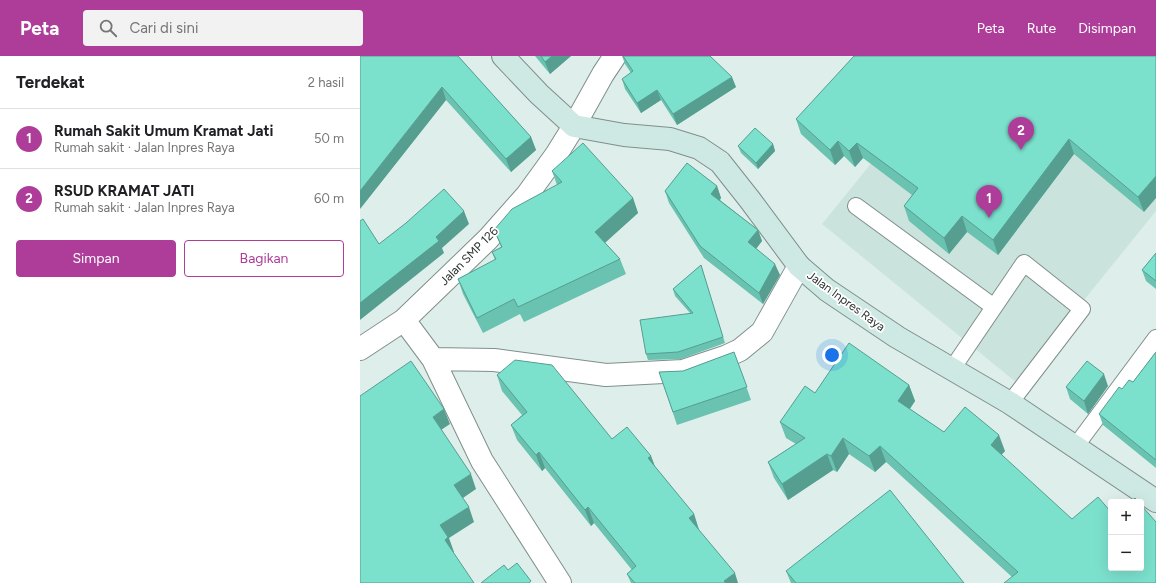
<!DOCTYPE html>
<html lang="id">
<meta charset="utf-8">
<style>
:root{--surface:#fff;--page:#f2f2f2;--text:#202124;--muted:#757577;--line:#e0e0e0;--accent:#ae3d9a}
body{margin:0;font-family:Figtree,sans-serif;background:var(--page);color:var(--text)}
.controls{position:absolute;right:12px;bottom:12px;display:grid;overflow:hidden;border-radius:4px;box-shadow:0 4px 16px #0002}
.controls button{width:36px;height:36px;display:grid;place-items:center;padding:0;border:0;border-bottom:1px solid var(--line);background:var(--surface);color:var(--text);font:20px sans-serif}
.you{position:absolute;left:472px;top:299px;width:14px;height:14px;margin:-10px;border:3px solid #fff;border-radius:50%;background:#1a73e8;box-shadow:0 0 0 6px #1a73e833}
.badge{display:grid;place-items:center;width:26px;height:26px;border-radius:50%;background:var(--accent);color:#fff;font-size:13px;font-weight:700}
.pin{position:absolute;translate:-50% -33px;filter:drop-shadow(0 1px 2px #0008)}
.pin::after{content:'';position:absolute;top:21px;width:14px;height:12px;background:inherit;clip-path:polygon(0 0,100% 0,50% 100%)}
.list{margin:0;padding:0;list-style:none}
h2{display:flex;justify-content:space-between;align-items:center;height:52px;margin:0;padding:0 16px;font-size:17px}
h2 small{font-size:13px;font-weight:400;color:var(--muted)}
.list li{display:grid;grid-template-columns:26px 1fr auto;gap:12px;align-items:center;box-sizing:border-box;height:60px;padding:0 16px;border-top:1px solid var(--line)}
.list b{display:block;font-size:15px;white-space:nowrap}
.list p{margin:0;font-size:13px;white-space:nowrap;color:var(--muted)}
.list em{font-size:13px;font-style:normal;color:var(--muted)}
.actions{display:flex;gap:8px;padding:12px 16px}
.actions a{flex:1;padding:9px 0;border:1px solid var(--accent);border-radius:4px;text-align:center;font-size:14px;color:var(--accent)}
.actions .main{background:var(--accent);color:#fff}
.icon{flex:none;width:22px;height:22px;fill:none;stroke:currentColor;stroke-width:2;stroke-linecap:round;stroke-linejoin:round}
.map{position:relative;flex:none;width:796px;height:527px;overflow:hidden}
header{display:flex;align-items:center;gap:24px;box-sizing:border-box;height:56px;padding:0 20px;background:var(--accent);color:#fff}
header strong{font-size:19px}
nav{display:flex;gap:22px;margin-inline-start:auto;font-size:14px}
.search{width:280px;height:36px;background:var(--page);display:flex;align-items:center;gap:10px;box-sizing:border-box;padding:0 14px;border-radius:4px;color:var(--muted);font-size:15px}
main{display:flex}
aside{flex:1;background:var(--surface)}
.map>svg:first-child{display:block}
</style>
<header>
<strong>Peta</strong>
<div class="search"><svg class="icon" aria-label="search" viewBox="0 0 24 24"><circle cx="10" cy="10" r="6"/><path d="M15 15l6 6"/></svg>Cari di sini</div>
<nav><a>Peta</a><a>Rute</a><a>Disimpan</a></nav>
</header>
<main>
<aside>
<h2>Terdekat<small>2 hasil</small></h2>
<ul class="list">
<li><span class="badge">1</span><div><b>Rumah Sakit Umum Kramat Jati</b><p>Rumah sakit · Jalan Inpres Raya</p></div><em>50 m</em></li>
<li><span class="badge">2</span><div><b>RSUD KRAMAT JATI</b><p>Rumah sakit · Jalan Inpres Raya</p></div><em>60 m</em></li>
</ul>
<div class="actions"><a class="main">Simpan</a><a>Bagikan</a></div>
</aside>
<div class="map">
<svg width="796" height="527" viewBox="0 0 796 527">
<rect width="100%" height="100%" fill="#deefeb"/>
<path fill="#cbe3dd" d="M 598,0 L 796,0 L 796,155 L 657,327 L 462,168 Z"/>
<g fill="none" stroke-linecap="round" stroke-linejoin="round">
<defs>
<path id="lane" d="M 496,150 L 634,251
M 592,313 L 664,207 L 722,253 L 650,347
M 715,391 L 796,282"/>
<path id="street" d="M 44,264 L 73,303 L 122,405 L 200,527
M 0,293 L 44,264 L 128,183 L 167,139 L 196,99 L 214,70 L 243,18 L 255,0
M 73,303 L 134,304 L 246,319 L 323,315 L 365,301 L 380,294 L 402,276 L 439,210"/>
<path id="secondary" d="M 143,0 L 179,38 L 214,70 L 264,79 L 310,83 L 339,92 L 360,106 L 390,144 L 439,210 L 467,234 L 537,281 L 650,347 L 796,445"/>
</defs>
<use href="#lane" stroke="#7f8f8b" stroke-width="18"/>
<use href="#street" stroke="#7f8f8b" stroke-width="24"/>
<use href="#secondary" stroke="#7f8f8b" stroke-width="24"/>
<use href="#lane" stroke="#fff" stroke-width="16"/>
<use href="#street" stroke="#fff" stroke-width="22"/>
<use href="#secondary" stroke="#cee9e3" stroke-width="22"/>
</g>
<path fill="#6ac2b0" d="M 98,0 L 171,81 L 176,94 L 151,116 L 86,44 L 0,153 Z
M 175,0 L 211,0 L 190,18 Z
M 262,0 L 350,0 L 376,31 L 317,69 L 301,44 L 281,57 L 265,33 L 262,23 L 271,17 L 265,8 Z
M 796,0 L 784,156 L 714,98 L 638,199 L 607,176 L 589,198 L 549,165 L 544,150 L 552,139 L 503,102 L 495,111 L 484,100 L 475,109 L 441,78 L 436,63 Z
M 413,88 L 415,95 L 398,113 L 381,97 L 378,90 Z
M 192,115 L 273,142 L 278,157 L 245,187 L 260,203 L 266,218 L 164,266 L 160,258 L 123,277 L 103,238 L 98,223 L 135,204 L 132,196 L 141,191 L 134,174 L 197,129 Z
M 357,130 L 361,142 L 360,144 L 398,174 L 402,185 L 396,193 L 420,219 L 403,248 L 344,202 L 309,147 L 305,135 Z
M 796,197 L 796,233 L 786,225 L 782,214 Z
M 341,209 L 365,287 L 321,303 L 288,304 L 286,298 L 330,257 L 315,240 L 313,233 Z
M 374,296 L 391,344 L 317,369 L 299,316 L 323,315 Z
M 796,296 L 796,412 L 743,369 L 739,358 L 762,333 L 773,326 Z
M 137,319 L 252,383 L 291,400 L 295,411 L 334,458 L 339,474 L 378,527 L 271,527 L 267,518 L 272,514 L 234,467 L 231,470 L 185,412 L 182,415 L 157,384 L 151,369 L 162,359 L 142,335 Z
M 549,329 L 555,345 L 550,353 L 584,376 L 645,395 L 641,399 L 751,512 L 652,521 L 526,406 L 515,416 L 489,398 L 477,416 L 473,414 L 428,444 L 414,422 L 408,406 L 436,388 L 426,382 L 420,366 L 455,337 Z
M 748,330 L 728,358 L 710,343 L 706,331 Z
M 426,515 L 604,527 L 431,527 Z"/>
<path fill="#569e90" d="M 192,0 L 211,0 L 190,18 L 185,6 Z
M 372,21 L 376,31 L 317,69 L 313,58 Z
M 82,31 L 86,44 L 0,153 L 0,135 Z
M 297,34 L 301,44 L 281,57 L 277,47 Z
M 171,81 L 176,94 L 151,116 L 146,103 Z
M 709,83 L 714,98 L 638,199 L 633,184 Z
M 478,85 L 484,100 L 475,109 L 470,94 Z
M 497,87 L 503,102 L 495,111 L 489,95 Z
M 413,88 L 415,95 L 398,113 L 396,107 Z
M 796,120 L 796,142 L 784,156 L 778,141 Z
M 357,130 L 361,142 L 356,149 L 351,138 Z
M 273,142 L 278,157 L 240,191 L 235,176 Z
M 104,155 L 109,168 L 82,192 L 84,197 L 0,264 L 0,247 Z
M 602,160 L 607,176 L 589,198 L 584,182 Z
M 398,174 L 402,185 L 392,198 L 388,186 Z
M 415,208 L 420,219 L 403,248 L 399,237 Z
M 744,318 L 748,330 L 728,358 L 724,345 Z
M 549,329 L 555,345 L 544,361 L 538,345 Z
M 84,353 L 90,368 L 78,376 L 73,361 Z
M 639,379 L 645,395 L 636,405 L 631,389 Z
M 483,382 L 489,398 L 477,416 L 471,400 Z
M 520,390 L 526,406 L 515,416 L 509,400 Z
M 179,396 L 185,412 L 182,415 L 176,399 Z
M 467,398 L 473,414 L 428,444 L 422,428 Z
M 291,400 L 297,416 L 288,402 Z
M 111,418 L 116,433 L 100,444 L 94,429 Z
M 109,451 L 114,466 L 89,482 L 94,496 L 90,499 L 80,469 Z
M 228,451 L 234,467 L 231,470 L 225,454 Z
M 334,458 L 339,474 L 329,462 Z
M 375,517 L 378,527 L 365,527 L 364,525 Z"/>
<path fill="#7be1cd" stroke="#569e90" d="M 0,0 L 98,0 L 171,81 L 146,103 L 82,31 L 0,135 Z
M 181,0 L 192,0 L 185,6 Z
M 263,0 L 350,0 L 372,21 L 313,58 L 297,34 L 277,47 L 262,23 L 273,15 Z
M 494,0 L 796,0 L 796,120 L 778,141 L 709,83 L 633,184 L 602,160 L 584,182 L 544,150 L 558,132 L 497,87 L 489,95 L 478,85 L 470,94 L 436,63 Z
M 395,72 L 413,88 L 396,107 L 378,90 Z
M 223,87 L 273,142 L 235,176 L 260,203 L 158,251 L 154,243 L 117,262 L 98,223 L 136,203 L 132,196 L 142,191 L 134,174 L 152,153 L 202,126 L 192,115 Z
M 327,107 L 357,130 L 351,138 L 398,174 L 388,186 L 415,208 L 399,237 L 340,190 L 305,135 Z
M 84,133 L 104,155 L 76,181 L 79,185 L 0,247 L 0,165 L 3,163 L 19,188 L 46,167 Z
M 796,197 L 796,225 L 782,214 Z
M 341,209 L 363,281 L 318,296 L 286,298 L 280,264 L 333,257 L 313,233 Z
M 489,287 L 549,329 L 538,345 L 584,376 L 605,351 L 639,379 L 631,389 L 712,463 L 738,441 L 751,456 L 751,512 L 781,512 L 781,449 L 796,466 L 796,527 L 644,527 L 658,516 L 520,390 L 509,400 L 483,382 L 471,400 L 467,398 L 422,428 L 408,406 L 445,382 L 420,366 L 445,330 L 455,337 Z
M 374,296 L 387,331 L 313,356 L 299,316 L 323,315 Z
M 796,296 L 796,404 L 739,358 L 759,331 L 762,333 L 769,324 L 773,326 Z
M 155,304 L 192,309 L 252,383 L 267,371 L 291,400 L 288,402 L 334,458 L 329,462 L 375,517 L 364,525 L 366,527 L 275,527 L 267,518 L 276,510 L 228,451 L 225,454 L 179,396 L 176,399 L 151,369 L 167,356 L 137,319 Z
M 51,305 L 84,353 L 73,361 L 111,418 L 94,429 L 109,451 L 80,469 L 88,481 L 85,484 L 114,527 L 0,527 L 0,340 Z
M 727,305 L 744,318 L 724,345 L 706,331 Z
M 530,434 L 604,527 L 436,527 L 426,515 Z
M 775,442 L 779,446 L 770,446 Z
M 157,507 L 171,525 L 169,527 L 121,527 L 144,509 L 148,514 Z"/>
<g text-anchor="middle" stroke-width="3.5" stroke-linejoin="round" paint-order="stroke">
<g font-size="12" fill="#2c3331" stroke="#fff">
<text transform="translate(109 200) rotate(-45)" y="4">Jalan SMP 126</text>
<text transform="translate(486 245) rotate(36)" y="4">Jalan Inpres Raya</text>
</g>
</g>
</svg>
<div class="controls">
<button>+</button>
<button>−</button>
</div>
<div class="you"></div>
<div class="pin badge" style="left:629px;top:162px">1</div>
<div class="pin badge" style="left:661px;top:94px">2</div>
</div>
</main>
